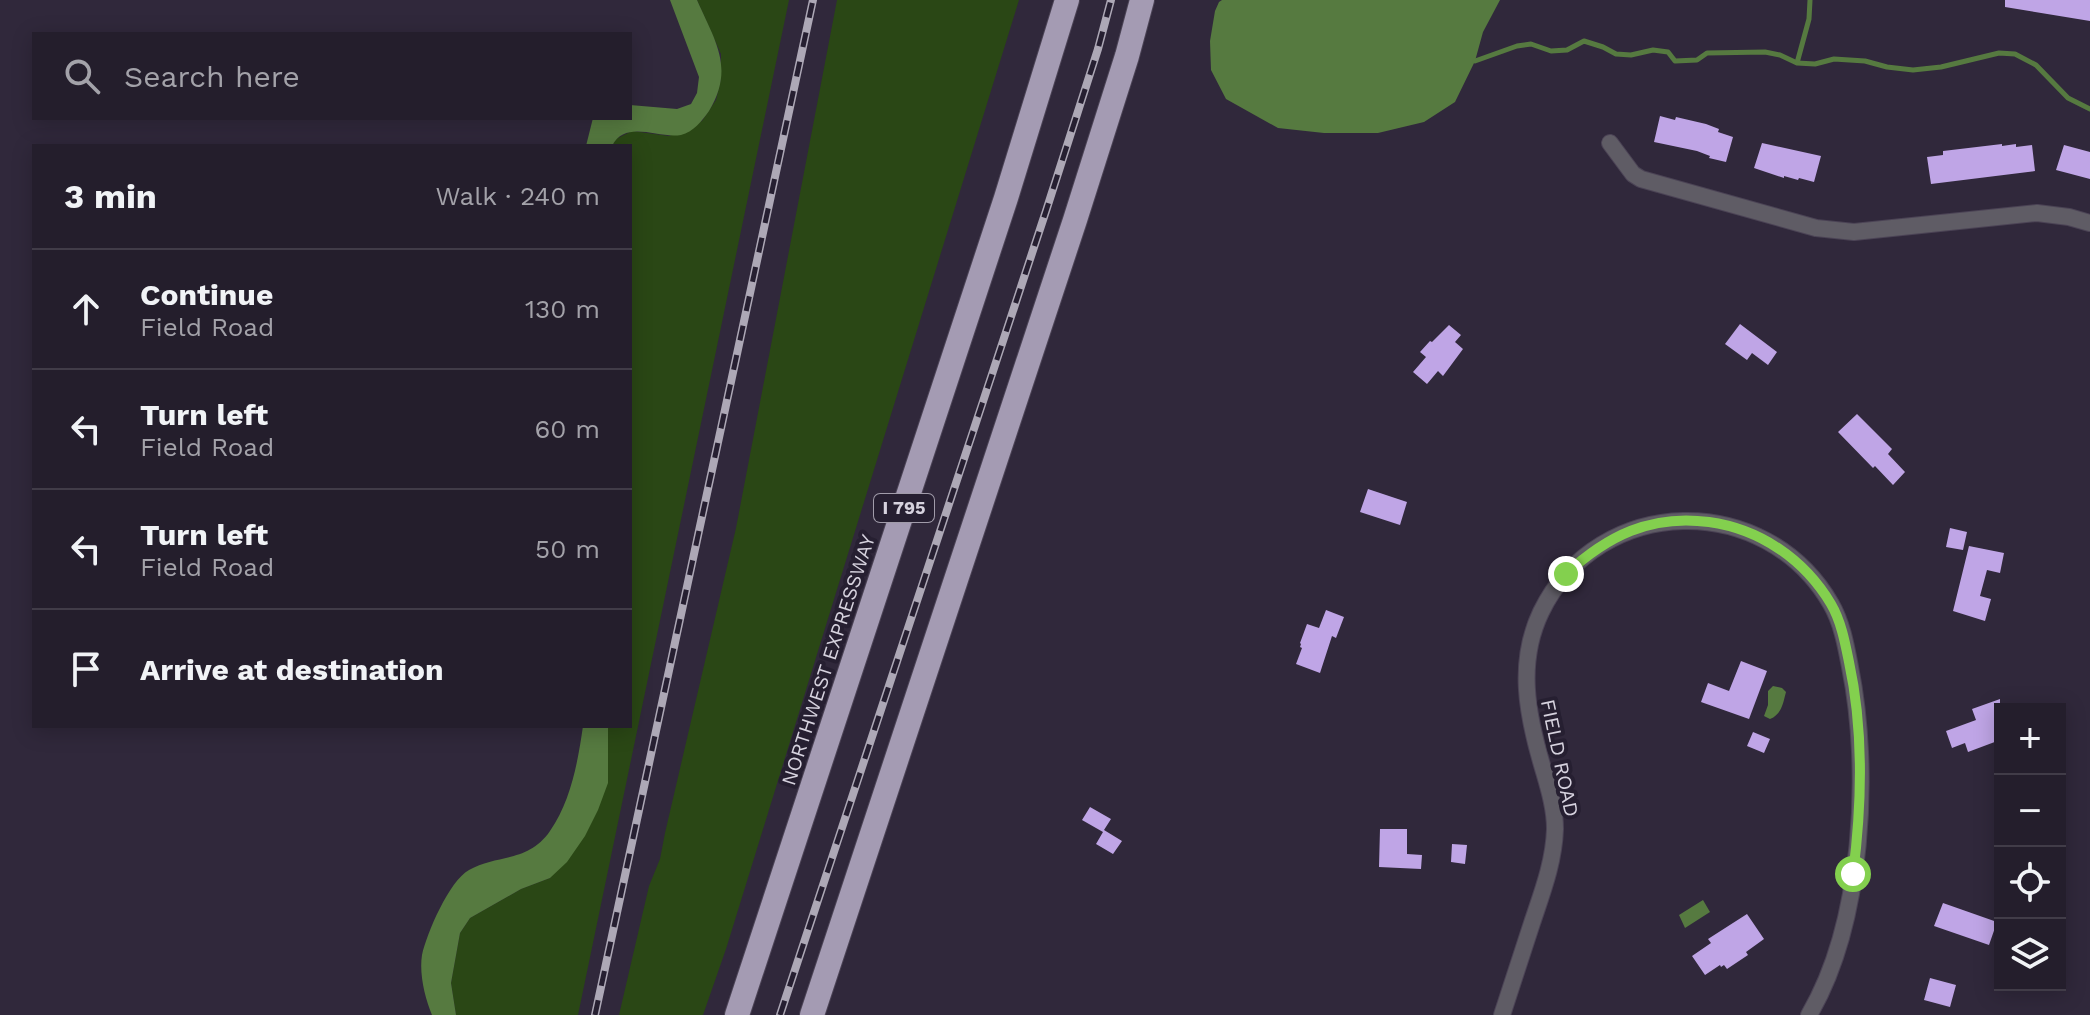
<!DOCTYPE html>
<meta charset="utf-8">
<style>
:root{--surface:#241e2c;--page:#2c2734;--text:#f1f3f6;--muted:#a3a2a9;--line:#413c48}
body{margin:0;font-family:"Work Sans",sans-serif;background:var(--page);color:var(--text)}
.controls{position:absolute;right:24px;bottom:24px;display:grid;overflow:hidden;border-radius:0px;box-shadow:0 4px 20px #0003}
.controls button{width:72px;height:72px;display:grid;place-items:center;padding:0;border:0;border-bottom:2px solid var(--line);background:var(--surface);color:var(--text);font:40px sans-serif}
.stop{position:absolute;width:24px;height:24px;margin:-18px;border:6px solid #83d04e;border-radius:50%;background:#fff}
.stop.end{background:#83d04e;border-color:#fff;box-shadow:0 2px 8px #0008}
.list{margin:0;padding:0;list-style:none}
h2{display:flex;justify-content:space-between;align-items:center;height:104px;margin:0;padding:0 32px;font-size:34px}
h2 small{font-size:26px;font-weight:400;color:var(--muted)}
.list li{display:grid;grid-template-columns:52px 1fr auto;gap:24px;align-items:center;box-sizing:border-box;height:120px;padding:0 32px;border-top:2px solid var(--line)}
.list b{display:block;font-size:30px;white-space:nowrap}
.list p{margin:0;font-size:26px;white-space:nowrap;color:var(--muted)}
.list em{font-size:26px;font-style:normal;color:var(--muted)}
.icon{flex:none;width:44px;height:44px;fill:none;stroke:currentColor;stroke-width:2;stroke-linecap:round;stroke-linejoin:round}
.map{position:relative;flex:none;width:2090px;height:1015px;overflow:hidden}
.search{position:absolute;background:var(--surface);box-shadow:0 4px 20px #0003;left:32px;top:32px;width:600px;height:88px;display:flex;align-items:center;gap:20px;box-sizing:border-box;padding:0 28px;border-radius:0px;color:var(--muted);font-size:30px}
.panel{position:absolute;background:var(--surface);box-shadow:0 4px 20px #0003;left:32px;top:144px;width:600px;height:584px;border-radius:0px}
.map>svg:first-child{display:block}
</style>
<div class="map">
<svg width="2090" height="1015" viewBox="0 0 2090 1015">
<rect width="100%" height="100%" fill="#30283b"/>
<path fill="#2a4715" d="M 697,0 L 789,0 L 578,1015 L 456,1015 L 451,983 L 460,933 L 470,918 L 521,889 L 550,878 L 607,738 L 608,726 L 630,726 L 630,550 L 632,533 L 630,499 L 630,146 L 612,146 L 616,139 L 632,131 L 669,136 L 702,121 L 716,100 L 721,79 L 721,54 Z
M 837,0 L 1019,0 L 726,949 L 703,1015 L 619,1015 L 649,886 L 660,859 L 665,833 L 736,528 Z"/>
<path fill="#567a40" d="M 670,0 L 697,0 C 715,41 735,68 709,111 C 702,121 693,132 681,135 C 658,139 626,119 612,146 L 586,146 L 593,118 L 630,118 L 630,105 L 677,109 L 691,104 L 697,93 L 699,77 Z
M 1222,0 L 1500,0 L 1483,32 L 1475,61 L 1455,102 L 1424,122 L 1378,133 L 1324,133 L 1278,128 L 1226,99 L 1211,70 L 1210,41 L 1215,11 L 1219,2 Z
M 1773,686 L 1782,688 L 1786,692 C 1783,703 1782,714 1770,719 L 1764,716 L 1768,705 L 1768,691 Z
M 583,726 L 608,726 L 608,783 L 598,810 L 585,836 L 567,862 L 550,878 L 521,889 L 470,918 L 460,933 L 451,983 L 456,1015 L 432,1015 C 425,998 419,974 422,955 C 427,933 449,881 469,870 C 497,854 528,863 550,831 C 571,801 578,761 583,726 Z
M 1703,900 L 1710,912 L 1685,928 L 1679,915 Z"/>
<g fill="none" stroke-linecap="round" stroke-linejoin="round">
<path stroke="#567a40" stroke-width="5" d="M 1475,61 L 1517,46 L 1531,44 L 1551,51 L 1567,50 L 1584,41 L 1603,47 L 1616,54 L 1631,55 L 1653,50 L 1668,52 L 1675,61 L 1697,60 L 1707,53 L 1765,52 L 1780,55 L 1797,63 L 1815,64 L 1834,59 L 1865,61 L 1887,67 L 1913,70 L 1941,67 L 1999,53 L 2015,54 L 2036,65 L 2068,98 L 2090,109
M 1797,63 L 1809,19 L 1810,0"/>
</g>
<path fill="#bfa5e6" d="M 2005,0 L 2090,0 L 2090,21 L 2005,7 Z
M 1660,116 L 1675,120 L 1676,117 L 1706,124 L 1719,129 L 1718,132 L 1733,137 L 1726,162 L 1709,158 L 1710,156 L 1697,151 L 1654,142 Z
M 1762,143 L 1821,156 L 1814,182 L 1799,178 L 1798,180 L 1784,176 L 1784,178 L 1754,168 Z
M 2002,144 L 2002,146 L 2016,144 L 2016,147 L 2032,145 L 2035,171 L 1931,184 L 1927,157 L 1943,155 L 1943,151 Z
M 2064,145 L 2090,152 L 2090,179 L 2056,170 Z
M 1740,324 L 1777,352 L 1768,365 L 1752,353 L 1747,360 L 1725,344 Z
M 1449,325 L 1461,335 L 1455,342 L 1463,349 L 1443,376 L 1438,371 L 1427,384 L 1413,372 L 1426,357 L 1420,352 L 1430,341 L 1432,342 Z
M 1857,414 L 1892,449 L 1888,454 L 1905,472 L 1893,485 L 1875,466 L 1873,468 L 1838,432 Z
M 1368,489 L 1407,502 L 1400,525 L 1360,512 Z
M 1950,528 L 1967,532 L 1963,550 L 1946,547 Z
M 1969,546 L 2004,553 L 2000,573 L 1987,570 L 1980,596 L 1991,599 L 1985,621 L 1953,611 Z
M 1326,610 L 1344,617 L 1336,638 L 1332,636 L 1320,673 L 1296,664 L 1302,648 L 1300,647 L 1301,644 L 1300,643 L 1307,624 L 1319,628 Z
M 1741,661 L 1767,671 L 1749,719 L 1701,702 L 1708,683 L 1729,691 Z
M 2000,699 L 2000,740 L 1968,752 L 1965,743 L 1952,748 L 1946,731 L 1976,720 L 1972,709 Z
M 1753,732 L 1770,739 L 1764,753 L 1747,746 Z
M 1090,807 L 1111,819 L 1104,830 L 1122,841 L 1113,854 L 1096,844 L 1103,832 L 1082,820 Z
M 1380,829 L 1407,829 L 1407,854 L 1422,855 L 1421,869 L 1379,867 Z
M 1452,844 L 1467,845 L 1465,864 L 1451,862 Z
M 1943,903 L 1997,922 L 1989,945 L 1934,926 Z
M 1747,914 L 1764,939 L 1746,952 L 1748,955 L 1727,969 L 1724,965 L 1721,967 L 1720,965 L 1705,975 L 1692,956 L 1711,943 L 1708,939 Z
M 1930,978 L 1956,985 L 1950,1007 L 1924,1000 Z"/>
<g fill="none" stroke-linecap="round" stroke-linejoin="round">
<defs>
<path id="minor" d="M 1610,143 L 1633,174 L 1641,179 L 1816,228 L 1854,232 L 2037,213 L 2069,217 L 2090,223
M 1502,1015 C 1512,984 1522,954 1532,923 C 1542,893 1554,862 1555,829 C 1555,807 1548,786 1542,765 C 1527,714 1517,662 1541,612 C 1599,493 1766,491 1831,604 C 1842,623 1846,646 1850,667 C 1871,771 1863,923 1809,1015"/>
<path id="highway" d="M 737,1015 L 1006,198 L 1067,0
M 812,1015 L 1075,220 L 1127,56 L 1142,0"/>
</defs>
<use href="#minor" stroke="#4b4355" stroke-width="18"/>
<use href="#highway" stroke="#4b4355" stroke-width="26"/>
<use href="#minor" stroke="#5f5c65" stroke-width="16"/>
<use href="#highway" stroke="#a49bb3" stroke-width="24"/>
<defs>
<path id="rail" d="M 595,1015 L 813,0
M 780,1015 L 1046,211 L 1098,49 L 1111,0"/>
</defs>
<use href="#rail" stroke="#ada8b6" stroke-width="8"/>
<use href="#rail" stroke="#261f31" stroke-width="5" stroke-dasharray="15" stroke-linecap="butt"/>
</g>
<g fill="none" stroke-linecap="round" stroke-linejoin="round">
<path stroke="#83d04e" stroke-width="10" d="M 1566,574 C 1607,536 1651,514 1709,522 C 1760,529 1804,559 1831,604 C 1841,621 1845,642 1849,662 C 1864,731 1862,804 1853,874"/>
</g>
<g text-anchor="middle" stroke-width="8" stroke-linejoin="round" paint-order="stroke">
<rect fill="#261f31" stroke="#a19caa" stroke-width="2" x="874" y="494" width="60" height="28" rx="6"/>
<g font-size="18" font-weight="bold" fill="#d6d2de">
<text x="904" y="514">I 795</text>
</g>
<g font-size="20" fill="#d6d2de" stroke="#261f31">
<text transform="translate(828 660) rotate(-72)" y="7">NORTHWEST EXPRESSWAY</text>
<text transform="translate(1560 758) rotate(78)" y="7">FIELD ROAD</text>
</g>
</g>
</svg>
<div class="controls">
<button>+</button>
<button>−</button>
<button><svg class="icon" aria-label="locate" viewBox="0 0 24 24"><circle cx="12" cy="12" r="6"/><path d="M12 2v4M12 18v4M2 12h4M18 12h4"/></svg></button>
<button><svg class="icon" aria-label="layers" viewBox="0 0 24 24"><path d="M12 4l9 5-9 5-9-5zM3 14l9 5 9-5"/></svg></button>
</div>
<div class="stop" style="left:1853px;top:874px"></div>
<div class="stop end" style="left:1566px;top:574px"></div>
<div class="search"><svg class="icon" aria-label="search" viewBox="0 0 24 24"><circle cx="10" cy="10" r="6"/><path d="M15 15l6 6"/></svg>Search here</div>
<section class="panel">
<h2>3 min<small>Walk · 240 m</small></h2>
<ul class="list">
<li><svg class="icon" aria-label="ahead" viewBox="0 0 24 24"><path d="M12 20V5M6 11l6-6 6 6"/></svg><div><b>Continue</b><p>Field Road</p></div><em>130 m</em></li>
<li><svg class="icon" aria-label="left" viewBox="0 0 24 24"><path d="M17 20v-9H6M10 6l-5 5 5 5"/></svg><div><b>Turn left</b><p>Field Road</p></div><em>60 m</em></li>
<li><svg class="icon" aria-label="left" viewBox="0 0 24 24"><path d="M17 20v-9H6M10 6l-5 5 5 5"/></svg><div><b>Turn left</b><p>Field Road</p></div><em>50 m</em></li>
<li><svg class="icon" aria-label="arrive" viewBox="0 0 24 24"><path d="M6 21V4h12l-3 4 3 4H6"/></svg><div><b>Arrive at destination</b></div></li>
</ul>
</section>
</div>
